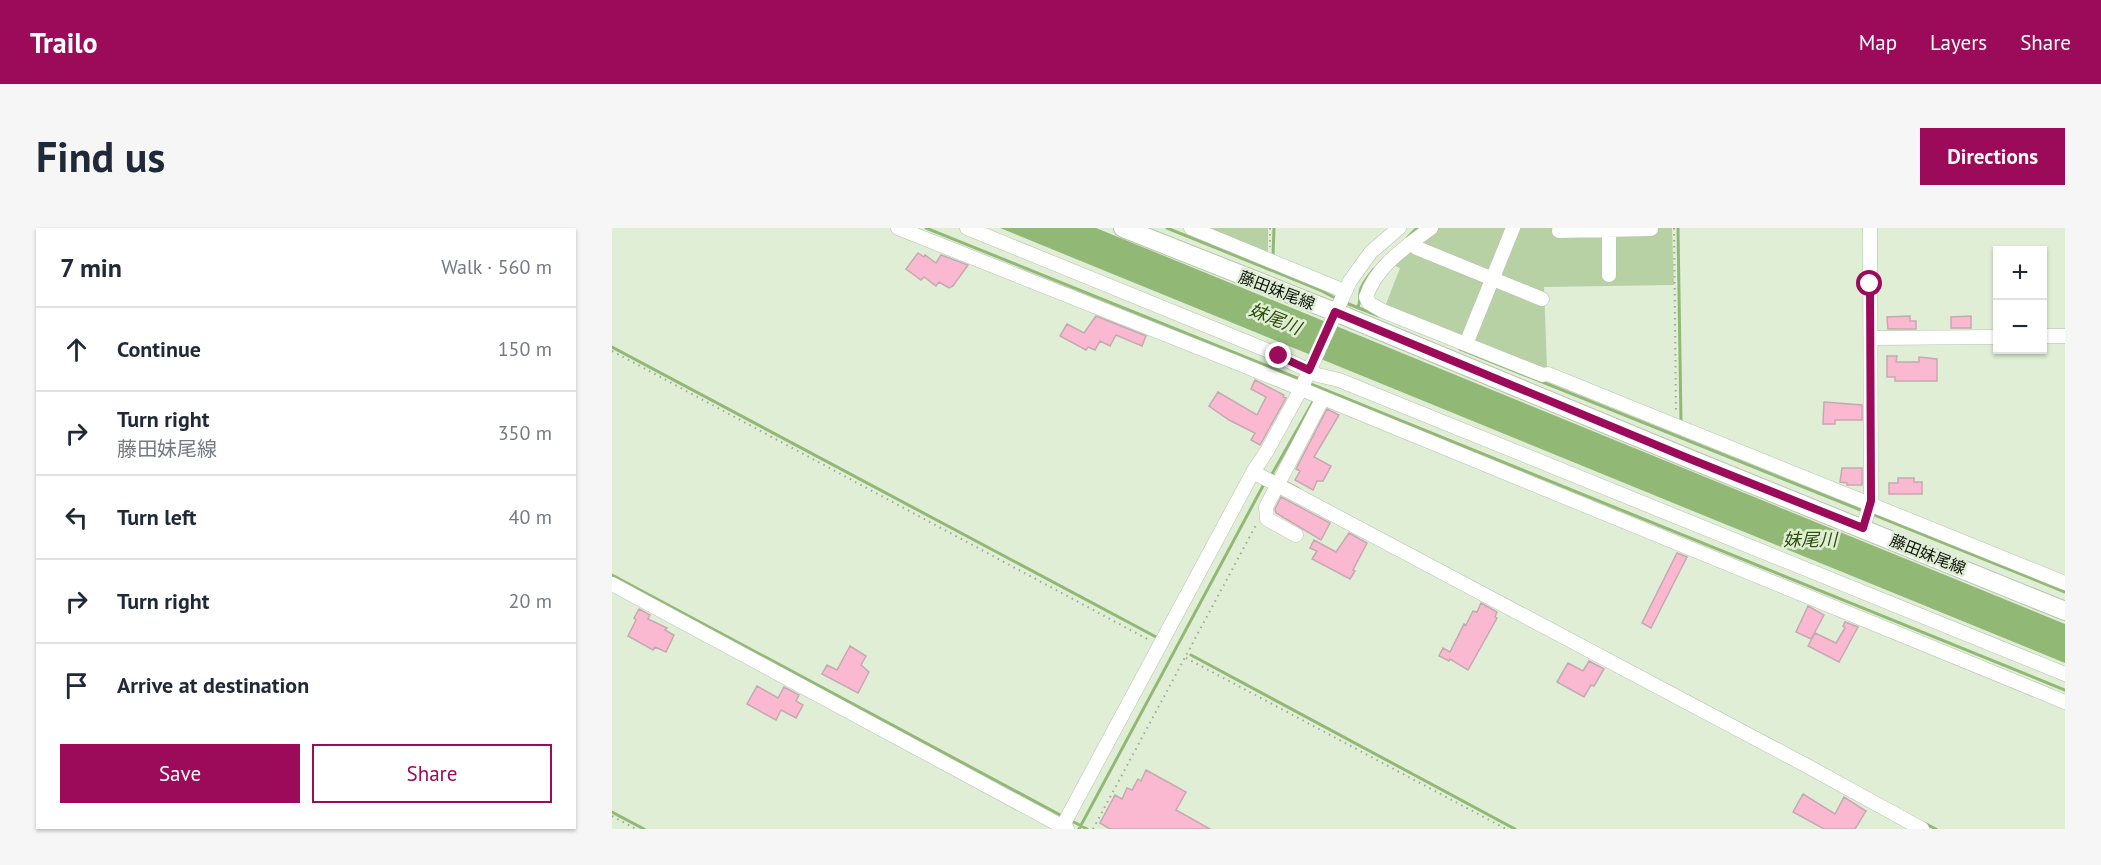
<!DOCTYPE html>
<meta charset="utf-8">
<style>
:root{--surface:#fff;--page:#f6f6f7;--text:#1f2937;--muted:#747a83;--line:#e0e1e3;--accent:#9b0b5a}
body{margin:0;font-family:"PT Sans","Noto Sans JP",sans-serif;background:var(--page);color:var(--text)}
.controls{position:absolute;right:18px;top:18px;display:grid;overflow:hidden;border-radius:0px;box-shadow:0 2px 4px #0004}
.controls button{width:54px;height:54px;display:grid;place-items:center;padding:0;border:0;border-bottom:2px solid var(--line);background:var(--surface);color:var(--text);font:30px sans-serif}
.stop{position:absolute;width:18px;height:18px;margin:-14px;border:4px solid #9b0b5a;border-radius:50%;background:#fff}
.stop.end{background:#9b0b5a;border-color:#fff;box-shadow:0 2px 6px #0008}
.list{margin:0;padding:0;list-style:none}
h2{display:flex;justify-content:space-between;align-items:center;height:78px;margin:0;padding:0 24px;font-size:26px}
h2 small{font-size:20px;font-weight:400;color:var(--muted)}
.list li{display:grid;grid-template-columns:39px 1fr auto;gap:18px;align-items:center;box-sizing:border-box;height:84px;padding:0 24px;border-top:2px solid var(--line)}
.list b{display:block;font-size:22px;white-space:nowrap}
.list p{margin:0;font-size:20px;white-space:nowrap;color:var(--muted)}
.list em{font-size:20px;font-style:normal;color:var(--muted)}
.actions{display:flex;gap:12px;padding:18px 24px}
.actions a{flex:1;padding:14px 0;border:2px solid var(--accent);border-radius:0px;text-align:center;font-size:21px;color:var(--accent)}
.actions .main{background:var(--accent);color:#fff}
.icon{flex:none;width:33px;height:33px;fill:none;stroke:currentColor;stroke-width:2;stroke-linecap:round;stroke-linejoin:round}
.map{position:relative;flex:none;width:1453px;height:601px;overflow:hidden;border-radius:0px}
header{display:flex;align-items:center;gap:36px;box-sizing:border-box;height:84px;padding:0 30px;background:var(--accent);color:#fff}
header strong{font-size:28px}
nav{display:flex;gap:33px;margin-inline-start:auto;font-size:21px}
.intro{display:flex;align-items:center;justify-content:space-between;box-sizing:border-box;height:144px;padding:0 36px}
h1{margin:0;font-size:42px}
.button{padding:15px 27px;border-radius:0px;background:var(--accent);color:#fff;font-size:21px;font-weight:700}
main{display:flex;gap:36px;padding:0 36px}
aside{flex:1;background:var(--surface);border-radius:0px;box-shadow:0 2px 4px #0004}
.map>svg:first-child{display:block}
</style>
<header>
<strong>Trailo</strong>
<nav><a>Map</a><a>Layers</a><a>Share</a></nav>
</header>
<div class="intro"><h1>Find us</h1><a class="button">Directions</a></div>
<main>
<aside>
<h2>7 min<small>Walk · 560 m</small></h2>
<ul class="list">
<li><svg class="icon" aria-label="ahead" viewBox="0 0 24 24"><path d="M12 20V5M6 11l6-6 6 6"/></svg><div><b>Continue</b></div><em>150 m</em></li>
<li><svg class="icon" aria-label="right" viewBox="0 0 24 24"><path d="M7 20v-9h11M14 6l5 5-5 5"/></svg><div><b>Turn right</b><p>藤田妹尾線</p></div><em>350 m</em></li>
<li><svg class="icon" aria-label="left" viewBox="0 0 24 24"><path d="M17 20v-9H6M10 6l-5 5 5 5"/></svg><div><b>Turn left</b></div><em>40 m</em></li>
<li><svg class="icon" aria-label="right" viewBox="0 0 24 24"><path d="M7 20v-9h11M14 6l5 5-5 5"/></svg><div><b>Turn right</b></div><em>20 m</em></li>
<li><svg class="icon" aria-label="arrive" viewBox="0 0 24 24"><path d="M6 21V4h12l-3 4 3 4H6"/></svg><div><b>Arrive at destination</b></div></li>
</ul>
<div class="actions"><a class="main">Save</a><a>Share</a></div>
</aside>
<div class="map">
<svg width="1453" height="601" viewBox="0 0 1453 601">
<rect width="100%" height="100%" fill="#e0eed6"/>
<path fill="#b7d1a5" d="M 588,0 L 656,0 L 656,23 L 654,25 Z
M 824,0 L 1060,0 L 1062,57 L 932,59 L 935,140 L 930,145 L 772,81 L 788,40 L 779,36 Z"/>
<path fill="#92b876" d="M 388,0 L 484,0 L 1453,396 L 1453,435 Z"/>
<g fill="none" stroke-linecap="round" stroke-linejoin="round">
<path stroke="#92b876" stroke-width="3" d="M 314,0 L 690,152
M 555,0 L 708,62 L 725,71
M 1066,0 L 1069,194
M 795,10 L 805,0
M 661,28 L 662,0
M 734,75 L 767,88
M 746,79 C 749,73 747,70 748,64 C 749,56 757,47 762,41
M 0,119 L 546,410
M 848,121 L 1251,283
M 696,155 L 1453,462
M 660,246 L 666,250
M 660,246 L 702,172
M 672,253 L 687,261
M 1260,286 L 1453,364
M 0,347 L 452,589
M 579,427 L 903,601
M 0,584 L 32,601
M 458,592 L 475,601
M 1312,595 L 1324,601
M 467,601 L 652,256"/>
</g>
<path fill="#fab9d0" stroke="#c5a9b2" stroke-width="1.5" d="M 306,25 L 312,29 L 313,27 L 324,35 L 329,27 L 356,37 L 341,58 L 337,60 L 327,54 L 324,58 L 312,49 L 309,52 L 294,41 Z
M 484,88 L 534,108 L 530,118 L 504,107 L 498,118 L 488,113 L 483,122 L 476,119 L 474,122 L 448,108 L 455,96 L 472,105 Z
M 1298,88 L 1298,93 L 1304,93 L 1304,101 L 1276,101 L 1275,89 Z
M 1359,88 L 1359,100 L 1339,100 L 1339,89 Z
M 1275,128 L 1285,128 L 1284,134 L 1307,134 L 1307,129 L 1325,131 L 1325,153 L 1283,153 L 1283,149 L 1275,149 Z
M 643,152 L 672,167 L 671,169 L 674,170 L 648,217 L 639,212 L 643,205 L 617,192 L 597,178 L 606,164 L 645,187 L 654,169 L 639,161 Z
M 1212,174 L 1250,177 L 1250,192 L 1223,192 L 1223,196 L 1211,196 Z
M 715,181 L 727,187 L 702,229 L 719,238 L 711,253 L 705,253 L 701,262 L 683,252 L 688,243 L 684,241 Z
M 1230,240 L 1250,240 L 1250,257 L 1235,257 L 1235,255 L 1228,254 Z
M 1286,250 L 1302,250 L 1302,254 L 1310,254 L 1310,266 L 1277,266 L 1277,255 L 1286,255 Z
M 669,269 L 718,295 L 709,312 L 664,285 L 663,281 Z
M 737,305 L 755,315 L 741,342 L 743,343 L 738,351 L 700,331 L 705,323 L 698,320 L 702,312 L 724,324 Z
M 1065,325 L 1075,329 L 1039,400 L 1030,395 Z
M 869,375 L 885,384 L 883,389 L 885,390 L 856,442 L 838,431 L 837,433 L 827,428 L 831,420 L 838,424 L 852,396 L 854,397 L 861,383 L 865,384 Z
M 1196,378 L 1212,387 L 1199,411 L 1184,404 Z
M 27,381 L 38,387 L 36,391 L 55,400 L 53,402 L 62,407 L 54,424 L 43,419 L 41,422 L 16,408 L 24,392 L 22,390 Z
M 1233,394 L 1246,399 L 1227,434 L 1196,418 L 1203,405 L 1224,415 L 1233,400 L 1231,398 Z
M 238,418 L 254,428 L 249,437 L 257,444 L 246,465 L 210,446 L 215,437 L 225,442 Z
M 977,433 L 992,441 L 982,458 L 979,457 L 972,469 L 945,454 L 956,435 L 971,443 Z
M 145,458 L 166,470 L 172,459 L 187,467 L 184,473 L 191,477 L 184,490 L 169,482 L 164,492 L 135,476 Z
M 534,542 L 574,564 L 564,582 L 598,601 L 498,601 L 488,595 L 503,567 L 510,571 L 515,560 L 520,562 L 526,551 L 529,553 Z
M 1191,566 L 1223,586 L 1232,569 L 1254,583 L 1243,601 L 1212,601 L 1181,584 Z"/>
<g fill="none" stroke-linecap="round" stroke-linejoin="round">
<defs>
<path id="minor" d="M 286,0 L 628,136 L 1453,474
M 355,0 L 652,121 L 706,147 L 727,152 L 1453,446
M 579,0 L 732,63
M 819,0 C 794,19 764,38 754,69 L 757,75 L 771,83 L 931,147 L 936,146 L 1453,355
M 997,0 L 997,47
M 947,3 L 1039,1
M 800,15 L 805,20 L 930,71
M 1430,108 L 1453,108
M 1259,110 L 1386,109
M 854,116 L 901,0
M 641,244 L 1199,540 L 1310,601
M 1251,300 L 1259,273 L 1258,0
M 684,307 L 655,291 L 654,279 L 711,170
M 0,356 L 455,601
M 449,601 L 641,244 L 655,223 L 689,161 L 738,53 L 759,24 L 787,0"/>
<path id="major" d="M 511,0 L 723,84 L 1078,231 L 1453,383"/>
</defs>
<use href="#minor" stroke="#b6c3ad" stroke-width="15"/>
<use href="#major" stroke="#b6c3ad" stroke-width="20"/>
<path stroke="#9ea996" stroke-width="2" stroke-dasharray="1.5 4.5" stroke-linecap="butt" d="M 658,0 L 658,19
M 1062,0 L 1064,186
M 0,123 L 537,412
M 574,430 L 894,601
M 0,588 L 24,601
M 481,601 L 644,297"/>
<use href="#minor" stroke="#fff" stroke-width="14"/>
<use href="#major" stroke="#fff" stroke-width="18"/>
</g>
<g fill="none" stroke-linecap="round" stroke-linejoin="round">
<path stroke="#9b0b5a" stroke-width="8" d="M 667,128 L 697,142 L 723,84 L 1078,231 L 1251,300 L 1259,273 L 1258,56"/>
</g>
<g text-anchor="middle" stroke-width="5" stroke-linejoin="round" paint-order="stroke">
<g font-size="16" fill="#0f140c" stroke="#e0eed6">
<text transform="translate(665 62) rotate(21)" y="6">藤田妹尾線</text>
<text transform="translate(1316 326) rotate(22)" y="6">藤田妹尾線</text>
</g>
<g font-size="18" font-style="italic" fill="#2e5008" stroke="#e0eed6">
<text transform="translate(663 91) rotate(22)" y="6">妹尾川</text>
<text x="1198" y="318">妹尾川</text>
</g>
</g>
</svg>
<div class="controls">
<button>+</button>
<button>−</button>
</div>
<div class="stop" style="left:1258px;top:56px"></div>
<div class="stop end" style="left:667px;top:128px"></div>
</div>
</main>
